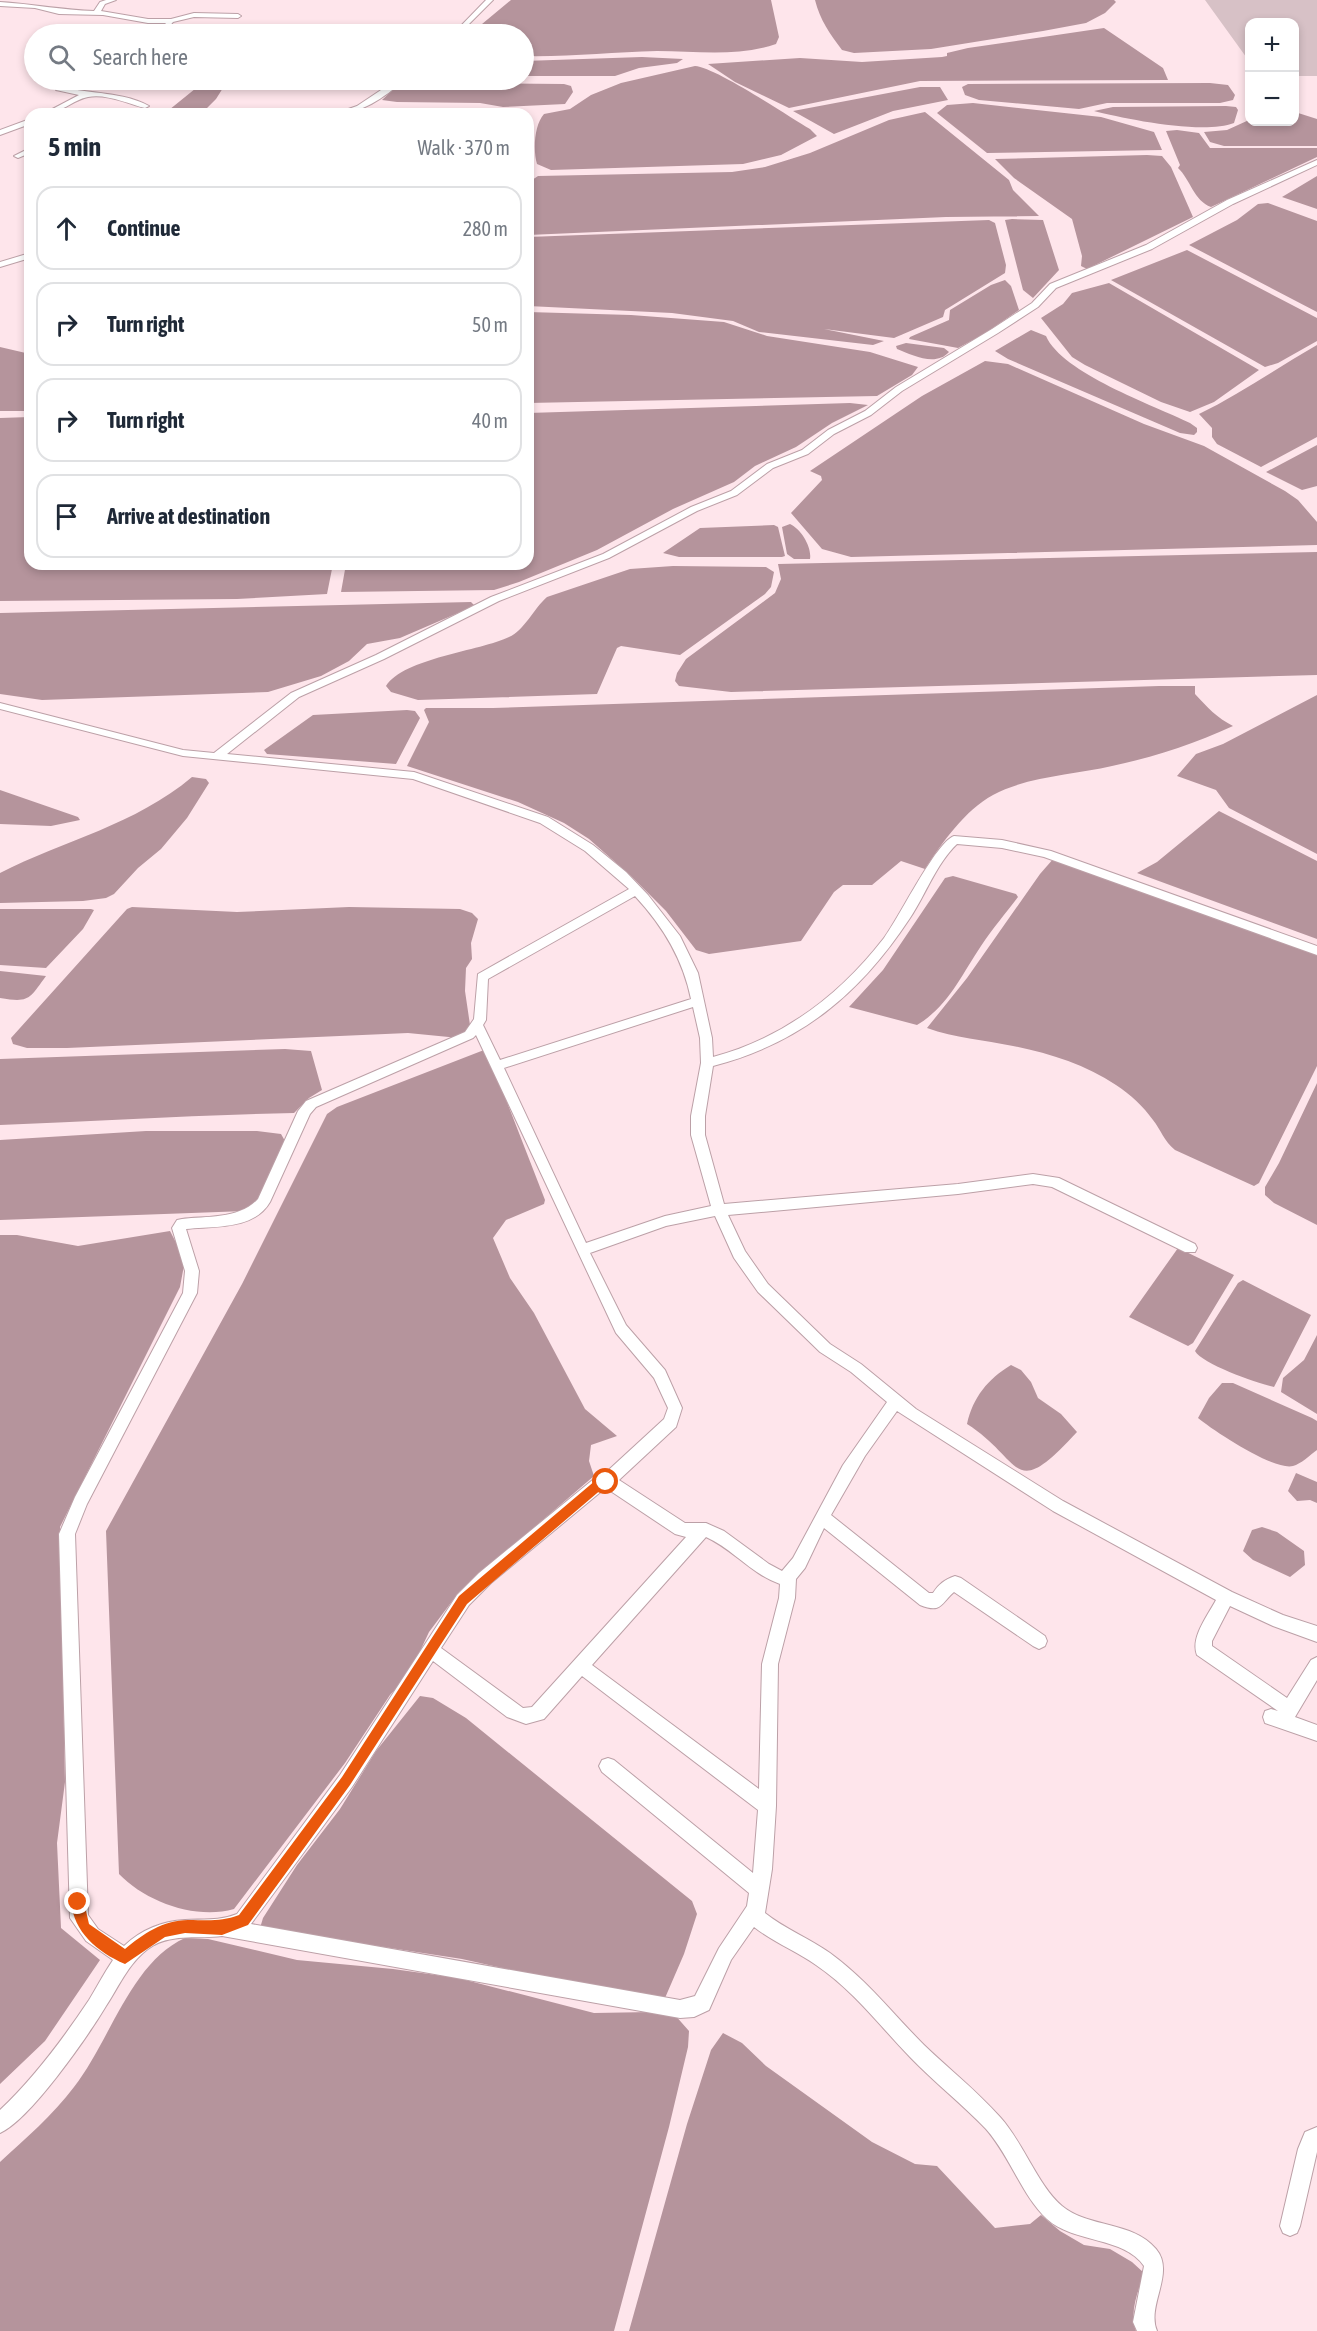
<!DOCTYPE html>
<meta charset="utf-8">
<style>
:root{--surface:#fff;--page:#f6f6f7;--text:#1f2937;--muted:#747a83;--line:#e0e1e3}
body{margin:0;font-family:"Asap Condensed",sans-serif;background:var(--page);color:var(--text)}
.controls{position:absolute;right:18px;top:18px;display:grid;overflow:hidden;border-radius:12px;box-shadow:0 3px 9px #0003}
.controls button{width:54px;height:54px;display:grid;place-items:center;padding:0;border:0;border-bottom:2px solid var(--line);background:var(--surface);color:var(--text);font:30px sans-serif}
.stop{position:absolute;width:18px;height:18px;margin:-14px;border:4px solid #ea580c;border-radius:50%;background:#fff}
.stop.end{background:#ea580c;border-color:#fff;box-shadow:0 2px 6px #0008}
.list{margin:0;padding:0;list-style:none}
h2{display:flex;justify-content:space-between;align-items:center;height:78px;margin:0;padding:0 24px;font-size:26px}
h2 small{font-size:20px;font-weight:400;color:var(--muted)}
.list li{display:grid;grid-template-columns:39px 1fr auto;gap:18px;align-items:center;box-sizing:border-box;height:84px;margin:0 12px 12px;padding:0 12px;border:2px solid var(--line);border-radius:18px}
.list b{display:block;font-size:22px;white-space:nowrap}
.list em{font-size:20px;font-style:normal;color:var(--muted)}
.icon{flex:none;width:33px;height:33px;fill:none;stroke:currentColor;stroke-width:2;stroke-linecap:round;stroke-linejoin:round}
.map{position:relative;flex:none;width:1317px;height:2331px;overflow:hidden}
.search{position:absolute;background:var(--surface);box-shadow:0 3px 9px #0003;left:24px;top:24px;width:510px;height:66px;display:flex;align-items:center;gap:15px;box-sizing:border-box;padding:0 21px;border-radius:33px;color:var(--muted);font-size:22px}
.panel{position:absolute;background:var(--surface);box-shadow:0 3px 9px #0003;left:24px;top:108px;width:510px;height:462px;border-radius:18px}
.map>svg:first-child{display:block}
</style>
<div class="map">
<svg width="1317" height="2331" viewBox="0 0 1317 2331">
<rect width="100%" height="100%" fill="#fee5eb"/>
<path fill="#d7c1c6" d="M 1205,0 L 1317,0 L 1317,76 L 1295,76 L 1294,22 L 1250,22 L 1249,61 Z"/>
<path fill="#b5949c" d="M 511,0 L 771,0 L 779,37 L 776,44 C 737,57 697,51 657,51 C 613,52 568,57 524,56 L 524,34 L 489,34 L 476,29 Z
M 815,0 L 1114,0 L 1116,2 L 1105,13 L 1086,23 L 1043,31 L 931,49 L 854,53 L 842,50 C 830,34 820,20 815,0 Z
M 1104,28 L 1163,68 L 1168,80 L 920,81 L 789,108 L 735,82 L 708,64 L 800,58 L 862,62 L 942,57 L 947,56 L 947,53 L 968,48 Z
M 642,57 L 683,59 L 677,63 L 639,68 L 615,76 L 524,76 L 524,61 Z
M 695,66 C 715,67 788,116 810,129 L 817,136 L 781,155 L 743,164 L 551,170 L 537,164 C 533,151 534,125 544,114 L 570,109 L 591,95 L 621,83 Z
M 206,80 L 228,80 L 216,99 L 201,114 L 164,114 Z
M 441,83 L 564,84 L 571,86 L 573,92 L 565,104 L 503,107 L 480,103 L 397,102 L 382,100 L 399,84 L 422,87 Z
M 1210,83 L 1228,85 L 1235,95 L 1233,100 L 1220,103 L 1107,103 L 1079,109 L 979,100 L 965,95 L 962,87 L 968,84 Z
M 920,87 L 940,87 L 948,100 L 893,111 L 834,134 L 793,111 Z
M 973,103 L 1101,117 L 1154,132 L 1162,150 L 987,153 L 937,113 L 947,105 Z
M 1226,106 L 1236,107 L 1238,110 L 1234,123 C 1203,135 1126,119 1094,111 L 1113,107 Z
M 436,109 L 510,114 L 346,114 Z
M 925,112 L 1009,180 L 1013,190 L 1039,216 L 946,217 L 528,235 L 529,182 L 538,176 L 732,172 L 765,167 L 810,153 L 889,120 Z
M 1295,112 L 1317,119 L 1317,146 L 1224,146 L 1210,142 L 1204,132 L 1227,130 L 1249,120 L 1294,122 Z
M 1177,130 L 1199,133 L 1210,148 L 1317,148 L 1317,157 L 1211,207 C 1194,201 1190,179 1178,168 L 1180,165 L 1166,131 Z
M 1147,155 L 1162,156 L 1171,167 L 1193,217 L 1087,269 L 1081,266 L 1082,256 L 1072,219 L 1014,178 L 995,159 Z
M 1317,176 L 1317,209 L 1282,197 Z
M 1268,203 L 1317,221 L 1317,312 L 1189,245 L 1237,220 L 1258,204 Z
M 1012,219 L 1043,220 L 1059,270 L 1033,298 L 1023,290 L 1005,220 Z
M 989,220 L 995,223 L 1006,265 L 1005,273 L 945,310 L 943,317 L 894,338 L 824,329 L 884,341 L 873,345 L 759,332 L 733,321 L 672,313 L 528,306 L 528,237 Z
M 1187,250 L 1317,318 L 1317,341 L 1278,363 L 1265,367 L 1111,280 Z
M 1005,280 L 1011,286 L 1019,310 L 984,334 L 958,348 L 909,339 L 910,337 L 949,320 L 950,310 L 991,285 Z
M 1109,283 L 1259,370 L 1214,402 L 1190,412 L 1161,402 L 1085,365 L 1072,357 L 1041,318 L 1063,304 L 1072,293 Z
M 528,312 L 631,315 L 724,322 L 767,336 L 870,352 L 918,367 L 912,375 L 877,396 L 528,403 Z
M 1031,330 L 1046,336 C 1062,373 1153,405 1190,423 L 1197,428 L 1197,432 L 1194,435 L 1180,433 L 1008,359 L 995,351 Z
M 906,343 L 944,348 L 949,352 C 936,367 912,355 897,349 L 896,346 Z
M 1317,345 L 1317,437 L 1261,467 L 1217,444 L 1212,437 L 1212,428 L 1199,414 C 1240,394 1277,368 1317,345 Z
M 0,347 L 30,354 L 30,411 L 0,411 Z
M 985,361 L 1008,364 L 1144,424 L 1204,446 L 1285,491 L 1298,500 L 1317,522 L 1317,545 L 851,557 L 822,549 L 791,513 L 822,480 L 821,476 L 810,471 L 922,396 Z
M 850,403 L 868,405 L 832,423 L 796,447 L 755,466 L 734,482 L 673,509 L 597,550 L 519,582 L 494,590 L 341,592 L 346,564 L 528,564 L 528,413 Z
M 30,417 L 30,564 L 333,564 L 327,594 L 237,599 L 0,601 L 0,418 Z
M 1317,445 L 1317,486 L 1302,490 L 1266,472 Z
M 790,524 C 801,529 812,547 810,559 L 794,559 L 787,554 L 782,527 Z
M 774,525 L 778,527 L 785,556 L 782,557 L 679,557 L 663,553 L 700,528 Z
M 1317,552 L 1317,675 L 731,692 L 679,686 L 675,681 L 677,673 L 686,659 L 775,593 L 781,579 L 778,564 Z
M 673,566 L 766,567 L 774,572 L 771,587 L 765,594 L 680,655 L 621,646 L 617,648 L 597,694 L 418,700 L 391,692 L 386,686 C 404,658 480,651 509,637 C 524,631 534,608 547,597 L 630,569 Z
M 471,602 L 474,605 L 465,610 L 400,638 L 367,644 L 349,661 L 321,676 L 268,692 L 42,700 L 0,694 L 0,613 Z
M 1159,686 L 1195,686 L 1195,694 C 1207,707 1217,718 1233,726 C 1194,744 1154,757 1112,766 C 1074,775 1028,776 993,795 C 965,810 942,843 925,869 L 901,861 L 872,885 L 843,885 L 834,892 L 801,941 L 709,954 L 696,950 L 666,911 L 632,877 L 589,839 L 564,823 L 518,802 L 407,766 L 429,722 L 424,710 L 426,708 L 493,708 Z
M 1317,695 L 1317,854 L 1229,808 L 1216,790 L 1177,776 L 1196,754 L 1223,744 Z
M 407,710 L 415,711 L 420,718 L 396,764 L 267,754 L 264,750 L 313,715 Z
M 192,777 L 206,779 L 209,783 L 187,818 L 161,849 L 138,868 L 114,894 L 106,898 L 83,901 L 0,903 L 0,873 C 65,840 135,825 192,777 Z
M 0,790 L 78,817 L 80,820 L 51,826 L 0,824 Z
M 1219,811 L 1317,861 L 1317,939 L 1137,873 L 1157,862 Z
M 1054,858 L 1196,912 L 1317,953 L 1317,1066 L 1259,1183 L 1254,1186 L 1175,1150 C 1164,1141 1161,1130 1153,1120 C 1143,1106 1131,1095 1116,1085 C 1086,1065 1049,1053 1013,1046 C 984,1040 955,1038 927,1028 L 967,978 L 1040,874 Z
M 953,876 L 1016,894 L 1018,897 C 1006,913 992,929 981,946 C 962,974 948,1007 917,1025 L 849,1007 L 883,970 L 945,878 Z
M 132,907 L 237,912 L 349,907 L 460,909 L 472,913 L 478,919 L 471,943 L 472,959 L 466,968 L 465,991 L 470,1025 L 467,1034 L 459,1038 L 408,1033 L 67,1048 L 27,1048 L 13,1044 L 11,1038 L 127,909 Z
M 0,909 L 91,909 L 94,910 L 83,929 L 46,968 L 0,965 Z
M 0,971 L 46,976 C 29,999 30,1003 0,998 Z
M 285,1049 L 311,1051 L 322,1090 L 309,1098 L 294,1113 C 196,1115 98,1121 0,1125 L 0,1059 Z
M 484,1050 L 505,1097 L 545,1200 L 544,1204 L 506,1220 L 493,1238 L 510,1278 L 534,1313 L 585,1409 L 617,1436 L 591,1445 L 589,1461 L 594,1476 L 459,1592 L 429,1632 L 409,1675 L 390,1695 L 345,1763 L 234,1909 C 196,1920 146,1902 119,1874 L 106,1531 L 242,1284 L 327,1114 L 337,1107 Z
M 1317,1083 L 1317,1225 L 1274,1203 L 1265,1195 L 1265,1187 L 1279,1163 Z
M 146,1131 L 257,1131 L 281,1134 L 285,1141 L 256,1205 L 246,1211 L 0,1220 L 0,1140 Z
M 170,1231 L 185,1260 L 180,1287 L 60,1527 L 65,1782 L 57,1843 L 61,1928 L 100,1960 L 45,2041 L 0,2084 L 0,1235 L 17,1235 L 78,1246 Z
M 1178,1248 L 1234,1275 L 1193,1343 L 1188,1346 L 1129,1317 Z
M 1243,1280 L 1311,1315 L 1274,1387 C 1259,1384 1202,1364 1195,1351 L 1238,1283 Z
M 1317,1335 L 1317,1414 L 1281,1392 L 1283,1378 L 1304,1360 Z
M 1011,1365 L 1021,1370 L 1031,1382 L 1038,1398 L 1061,1414 L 1077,1432 C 1011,1504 1024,1460 967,1424 C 973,1397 988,1379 1011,1365 Z
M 1222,1383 L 1233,1383 L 1312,1418 L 1317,1421 L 1317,1450 C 1310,1455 1301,1464 1293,1466 C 1274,1471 1214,1431 1198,1418 L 1209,1398 Z
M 1296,1473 L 1317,1482 L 1317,1503 L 1310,1500 L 1297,1501 L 1288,1491 Z
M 1262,1527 L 1277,1532 L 1304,1551 L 1305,1565 L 1290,1577 L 1253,1560 L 1243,1551 L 1252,1530 Z
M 420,1696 L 433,1698 L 466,1718 L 692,1901 L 697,1914 L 684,1954 L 665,1998 L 583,1986 L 462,1959 L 260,1928 L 263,1918 L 297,1865 L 340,1809 L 376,1751 Z
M 185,1938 L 208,1939 L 297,1960 L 393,1969 L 458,1978 L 594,2013 L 652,2012 L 674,2014 L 689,2031 L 688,2047 L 669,2127 L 614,2331 L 0,2331 L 0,2162 C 25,2139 53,2115 74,2087 C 110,2041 131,1962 185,1938 Z
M 723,2033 L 742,2043 L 766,2066 L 872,2142 L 915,2164 L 937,2166 L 995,2228 L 1030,2224 L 1041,2215 L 1060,2231 L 1084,2245 L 1110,2249 L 1132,2262 L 1144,2273 C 1138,2292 1129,2312 1136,2331 L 629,2331 L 687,2124 L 711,2050 Z"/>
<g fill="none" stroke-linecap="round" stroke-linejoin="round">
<defs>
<path id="minor" d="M 106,0 L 116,0 L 105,4 L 101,11 L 148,19 L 171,19 L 194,13 L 238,14 L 241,16 L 238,18 L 194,17 L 173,22 L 163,34 L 157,34 L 166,23 L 148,23 L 103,15 L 59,14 L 35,8 L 0,6 L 0,2 C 32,4 62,10 94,11 L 100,2 Z
M 486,0 L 493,0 L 459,34 L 453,34 Z
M 62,80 L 69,80 L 63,87 C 90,94 124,92 149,106 L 145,108 C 129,104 105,93 88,97 C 72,100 61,114 43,114 L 79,95 L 56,90 Z
M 396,80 L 404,80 C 384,98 361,114 334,114 L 357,106 Z
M 30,119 L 30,124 L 0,135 L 0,130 Z
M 30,148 L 30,153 L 18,158 L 14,156 Z
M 1317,160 L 1317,165 L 1233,204 L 1152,249 L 1056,288 L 1038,307 L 998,333 L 902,391 L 871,415 L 834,434 L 808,454 L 773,468 L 737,495 L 697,511 L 609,558 L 499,601 L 384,659 L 299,697 L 227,754 L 414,772 L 548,817 L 593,845 L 626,872 L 648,895 L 680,936 L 698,973 L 712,1038 L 713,1057 C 783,1038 840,995 884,938 C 899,918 936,842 954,836 L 1002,840 L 1051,851 L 1317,946 L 1317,955 L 1044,857 L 1002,848 L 957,844 C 936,864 926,894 910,918 C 860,994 801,1043 713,1066 L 705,1116 L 705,1135 L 724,1204 L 958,1184 L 1033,1174 L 1059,1178 L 1195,1244 L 1197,1248 L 1195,1252 L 1185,1252 L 1052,1187 L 1033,1184 L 958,1194 L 728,1215 L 745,1251 L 768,1284 L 830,1344 L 861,1364 L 916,1409 L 1063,1501 L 1232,1592 L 1283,1615 L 1317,1626 L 1317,1642 L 1273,1626 L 1230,1606 L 1212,1641 L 1212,1646 L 1287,1698 L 1311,1660 L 1317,1657 L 1317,1680 L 1295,1717 L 1317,1725 L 1317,1741 L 1265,1723 L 1263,1717 L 1265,1711 L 1271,1709 L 1278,1711 L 1197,1655 C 1190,1638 1208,1615 1216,1600 L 1053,1511 L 897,1411 L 865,1456 L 831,1515 L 929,1593 L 933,1593 C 939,1584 944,1580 955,1576 L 961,1578 L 1045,1636 L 1047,1641 L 1045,1646 L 1039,1649 L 1033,1646 L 954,1592 C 941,1603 942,1614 920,1605 L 824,1528 L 805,1568 L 796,1579 L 795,1598 L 778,1664 L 776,1806 L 772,1869 L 765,1913 C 785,1929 809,1938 830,1953 C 866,1979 893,2014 924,2045 C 949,2069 977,2091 1000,2117 C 1023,2142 1038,2186 1062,2206 C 1088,2228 1133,2221 1156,2249 C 1176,2273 1146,2305 1157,2331 L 1137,2331 L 1133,2322 L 1144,2266 C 1125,2237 1073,2243 1047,2219 C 1022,2196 1010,2156 986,2129 C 962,2104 934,2082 910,2057 C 880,2026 853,1990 816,1965 C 796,1951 773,1942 754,1927 L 731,1960 L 709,2010 L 694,2017 L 680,2018 L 222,1936 C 200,1939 174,1934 154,1945 C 130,1959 120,1985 106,2006 C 88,2036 30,2120 0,2133 L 0,2110 C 34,2078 63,2039 89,2000 C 97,1987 104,1973 113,1960 L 86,1941 L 70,1918 L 59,1534 L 75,1497 L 183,1293 L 185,1271 L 172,1228 L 177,1220 L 182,1219 C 207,1216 240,1219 258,1199 L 298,1111 L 306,1101 L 465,1032 L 474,1019 L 478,974 L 629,889 L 585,851 L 540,823 L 413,779 L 183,756 L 0,709 L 0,703 L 183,750 L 214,753 L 291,693 L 376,655 L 491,597 L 603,554 L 691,507 L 731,491 L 767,464 L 802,450 L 828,430 L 865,411 L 896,387 L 992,329 L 1032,303 L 1050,284 L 1146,245 L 1227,200 ZM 635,896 C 663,926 683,959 691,999 L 500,1060 L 483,1025 L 486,1020 L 488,979 ZM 693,1007 L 700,1038 L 701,1063 L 691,1116 L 691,1135 L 711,1206 L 665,1216 L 586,1243 L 504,1068 ZM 476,1035 L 616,1333 L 654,1378 L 668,1408 L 664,1419 L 602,1476 L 595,1478 L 479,1573 L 457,1595 L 340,1775 L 237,1914 C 220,1921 202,1919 185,1920 C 162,1921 141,1930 124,1946 L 98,1929 L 88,1915 L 75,1534 L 87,1504 L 197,1293 L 199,1271 L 186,1229 C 214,1226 254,1230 270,1202 L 310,1114 L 316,1107 L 473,1038 ZM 715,1216 L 734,1258 L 758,1292 L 820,1352 L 851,1372 L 887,1402 L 843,1465 L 793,1558 L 782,1571 L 769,1564 L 724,1531 L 706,1523 L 685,1523 L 619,1480 L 676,1427 L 682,1408 L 665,1370 L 626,1325 L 590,1253 L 666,1226 ZM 603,1490 L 609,1490 L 675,1534 L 686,1537 L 532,1707 L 523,1708 L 441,1648 L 469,1605 L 491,1583 ZM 706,1537 C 733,1549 751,1574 780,1584 L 779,1598 L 762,1664 L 759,1789 L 592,1665 ZM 433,1661 L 507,1717 L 526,1724 L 544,1719 L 582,1676 L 758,1810 L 753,1873 L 614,1760 L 608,1758 L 602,1760 L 599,1766 L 602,1772 L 749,1893 L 747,1906 L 719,1948 L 695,1996 L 680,2000 L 251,1924 L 352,1787 Z
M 30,253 L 30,258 L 0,267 L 0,262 Z
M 1317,2127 L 1317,2152 L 1300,2226 L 1297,2233 L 1290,2236 L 1283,2233 L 1280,2226 L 1298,2149 L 1305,2132 Z"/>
</defs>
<use href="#minor" stroke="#bca0a7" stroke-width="2"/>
<use href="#minor" fill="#fff" fill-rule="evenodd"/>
</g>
<path fill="#ea580c" d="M 606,1477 L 610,1479 L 610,1485 L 603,1488 L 467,1604 L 350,1785 L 248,1925 L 222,1935 L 185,1933 L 165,1937 L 125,1964 C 97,1952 74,1932 71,1902 L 78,1895 L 84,1902 L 89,1924 L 125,1949 C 143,1934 163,1920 188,1920 C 207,1920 221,1922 239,1915 L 342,1777 L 459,1596 L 596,1480 Z"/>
</svg>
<div class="controls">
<button>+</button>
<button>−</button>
</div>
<div class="stop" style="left:606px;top:1482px"></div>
<div class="stop end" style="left:78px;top:1902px"></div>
<div class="search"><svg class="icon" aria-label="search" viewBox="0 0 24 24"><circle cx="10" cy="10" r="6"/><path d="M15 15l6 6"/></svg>Search here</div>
<section class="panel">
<h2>5 min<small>Walk · 370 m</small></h2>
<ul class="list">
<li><svg class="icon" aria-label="ahead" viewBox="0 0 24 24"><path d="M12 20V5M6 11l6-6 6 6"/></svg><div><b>Continue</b></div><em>280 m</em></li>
<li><svg class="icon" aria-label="right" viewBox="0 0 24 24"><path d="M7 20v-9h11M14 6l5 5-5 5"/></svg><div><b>Turn right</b></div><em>50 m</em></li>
<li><svg class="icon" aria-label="right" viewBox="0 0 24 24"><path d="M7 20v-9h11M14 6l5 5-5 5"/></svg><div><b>Turn right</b></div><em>40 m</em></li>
<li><svg class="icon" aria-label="arrive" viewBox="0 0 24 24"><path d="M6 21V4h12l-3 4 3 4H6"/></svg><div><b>Arrive at destination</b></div></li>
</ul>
</section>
</div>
